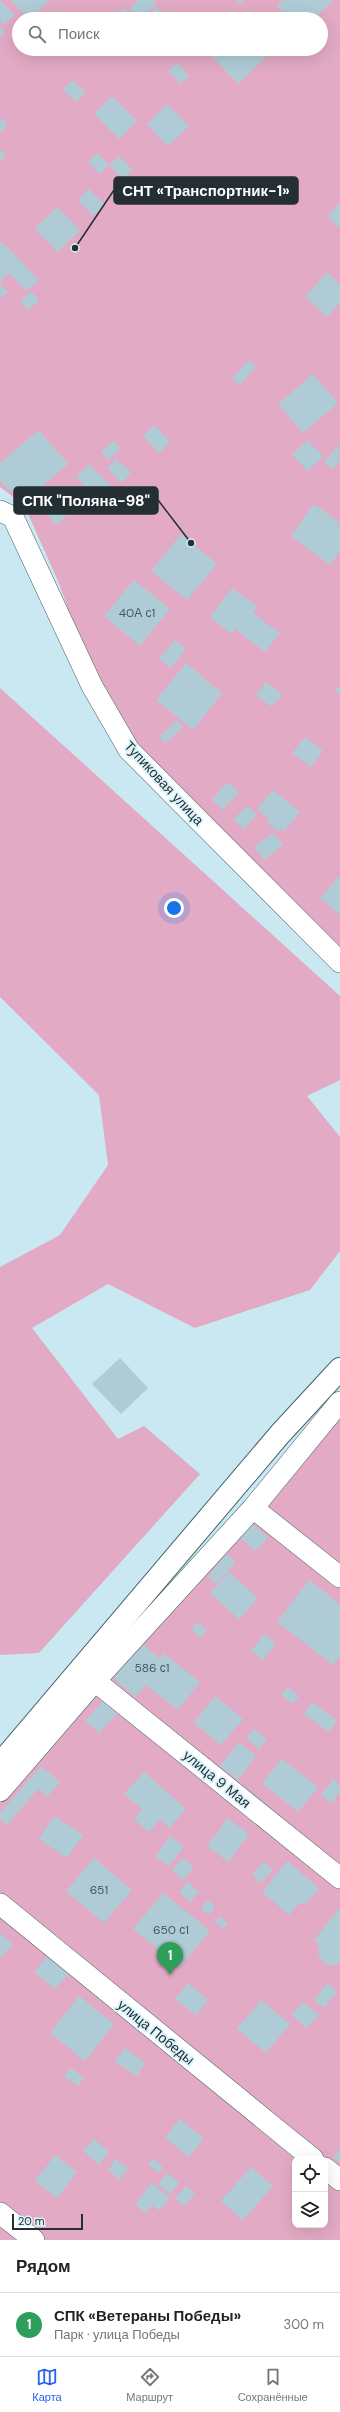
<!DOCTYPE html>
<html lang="ru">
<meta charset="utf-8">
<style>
:root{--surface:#fff;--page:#f6f6f6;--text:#222;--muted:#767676;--line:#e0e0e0;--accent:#2563eb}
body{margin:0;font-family:"DM Sans",sans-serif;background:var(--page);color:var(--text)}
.controls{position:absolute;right:12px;bottom:12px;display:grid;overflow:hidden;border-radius:8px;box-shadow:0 4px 16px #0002}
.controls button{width:36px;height:36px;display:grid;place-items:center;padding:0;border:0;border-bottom:1px solid var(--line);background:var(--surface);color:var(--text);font:20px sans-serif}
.scale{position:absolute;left:12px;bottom:10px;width:71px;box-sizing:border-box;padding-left:4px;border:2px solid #232f33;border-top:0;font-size:11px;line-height:14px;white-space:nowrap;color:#232f33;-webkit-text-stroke:3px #dcf4fc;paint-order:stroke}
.you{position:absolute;left:174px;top:908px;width:14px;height:14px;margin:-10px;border:3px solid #fff;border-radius:50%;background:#1a73e8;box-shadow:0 0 0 6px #1a73e833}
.badge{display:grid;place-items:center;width:26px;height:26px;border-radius:50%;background:var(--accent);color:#fff;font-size:13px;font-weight:700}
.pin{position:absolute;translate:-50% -33px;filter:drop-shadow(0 1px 2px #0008)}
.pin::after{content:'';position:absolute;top:21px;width:14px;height:12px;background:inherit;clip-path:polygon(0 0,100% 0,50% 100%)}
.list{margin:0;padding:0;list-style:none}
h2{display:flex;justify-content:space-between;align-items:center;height:52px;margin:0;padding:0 16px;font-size:17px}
h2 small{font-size:13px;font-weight:400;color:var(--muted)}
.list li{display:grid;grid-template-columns:26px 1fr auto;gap:12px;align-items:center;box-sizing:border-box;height:64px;padding:0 16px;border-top:1px solid var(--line)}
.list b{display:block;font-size:15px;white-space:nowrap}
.list p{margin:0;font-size:13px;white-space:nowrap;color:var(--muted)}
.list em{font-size:13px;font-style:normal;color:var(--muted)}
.icon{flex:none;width:22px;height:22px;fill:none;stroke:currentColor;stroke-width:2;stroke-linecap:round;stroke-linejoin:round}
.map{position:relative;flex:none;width:340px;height:2240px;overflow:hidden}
.search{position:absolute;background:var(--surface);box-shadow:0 4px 16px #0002;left:12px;right:12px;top:12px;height:44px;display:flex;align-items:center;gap:10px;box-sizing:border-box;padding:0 14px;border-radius:22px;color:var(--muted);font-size:15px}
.sheet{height:116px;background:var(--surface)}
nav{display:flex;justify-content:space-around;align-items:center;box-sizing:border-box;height:56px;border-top:1px solid var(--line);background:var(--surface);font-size:11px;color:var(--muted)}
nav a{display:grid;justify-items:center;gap:2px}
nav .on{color:var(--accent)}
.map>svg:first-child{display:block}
</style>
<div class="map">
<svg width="340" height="2240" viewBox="0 0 340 2240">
<rect width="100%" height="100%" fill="#cae8f2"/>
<path fill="#e2aac4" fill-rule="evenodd" d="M 0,0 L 340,0 L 340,948 L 151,767 L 91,672 L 58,581 L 24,505 L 0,487 ZM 19,19 L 321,19 L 321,49 L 19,49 Z
M 0,688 L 340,996 L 340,1080 L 307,1096 L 340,1137 L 340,1251 L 310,1290 L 195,1328 L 108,1284 L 32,1328 L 118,1439 L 144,1426 L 200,1474 L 39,1653 L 0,1655 L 0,1267 L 60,1235 L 108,1165 L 99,1095 L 0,997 Z
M 340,1408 L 340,2240 L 0,2240 L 0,1791 ZM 295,2159 L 325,2159 L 325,2225 L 295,2225 Z"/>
<path fill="#afccd6" d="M 0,0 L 15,15 L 4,25 L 0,21 Z
M 10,0 L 49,0 L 30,19 Z
M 138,0 L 154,0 L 157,3 L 141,19 L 129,9 Z
M 236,0 L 244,0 L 240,4 Z
M 283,0 L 333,0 L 314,19 L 290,19 L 277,6 Z
M 157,7 L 166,16 L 163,19 L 145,19 Z
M 123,8 L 134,19 L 112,19 Z
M 0,27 L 5,32 L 0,37 Z
M 211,49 L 274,49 L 238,84 L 208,52 Z
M 177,63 L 189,76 L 181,84 L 168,71 Z
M 73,80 L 86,93 L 76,102 L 63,89 Z
M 112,96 L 137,121 L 119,139 L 94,114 Z
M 167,104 L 189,126 L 168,146 L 147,124 Z
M 0,117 L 8,125 L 0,133 Z
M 0,149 L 6,155 L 0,161 Z
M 97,153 L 109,165 L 119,156 L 133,170 L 123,179 L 109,165 L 100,174 L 88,162 Z
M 89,189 L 105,205 L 93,216 L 78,200 Z
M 340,202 L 340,228 L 327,217 Z
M 57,207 L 80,230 L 58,252 L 35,229 Z
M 2,242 L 39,280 L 26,291 L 9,273 L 0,282 L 0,244 Z
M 327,272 L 340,284 L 340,303 L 327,317 L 305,297 Z
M 0,284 L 8,292 L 0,299 Z
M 31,291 L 39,300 L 29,310 L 20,301 Z
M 249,360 L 256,367 L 239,385 L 232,378 Z
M 313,374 L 338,403 L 303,433 L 278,404 Z
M 154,425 L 170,442 L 159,453 L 143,436 Z
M 39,430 L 68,464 L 34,493 L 8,490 L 0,481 L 0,463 Z
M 307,440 L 323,456 L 308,471 L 292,455 Z
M 113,441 L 121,448 L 109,460 L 101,452 Z
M 339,444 L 340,460 L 333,469 L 324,463 Z
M 117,459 L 131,473 L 122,483 L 107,468 Z
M 89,464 L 117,492 L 103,504 L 76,477 Z
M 66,497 L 75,508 L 56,525 L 46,513 Z
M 314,504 L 340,523 L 340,551 L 330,565 L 291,536 Z
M 181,534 L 217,564 L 187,600 L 151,571 Z
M 134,580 L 170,609 L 140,646 L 104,616 Z
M 232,588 L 258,607 L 253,613 L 280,633 L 265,652 L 235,629 L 231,634 L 210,617 Z
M 175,640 L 186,649 L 171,668 L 159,659 Z
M 186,663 L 222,693 L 193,730 L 156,700 Z
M 266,682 L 282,694 L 272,707 L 256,695 Z
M 340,685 L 340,695 L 335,691 Z
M 177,720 L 183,727 L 165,743 L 159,737 Z
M 305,737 L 323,751 L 311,767 L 292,753 Z
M 227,782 L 239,792 L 223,810 L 212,800 Z
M 273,790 L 300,812 L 284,831 L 281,829 L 278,832 L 267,822 L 269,819 L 257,809 Z
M 246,806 L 257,814 L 244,829 L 233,820 Z
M 273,833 L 283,845 L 264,860 L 254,847 Z
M 340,875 L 340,915 L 320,898 Z
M 120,1358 L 148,1388 L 121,1414 L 92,1384 Z
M 252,1524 L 268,1537 L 256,1551 L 240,1538 Z
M 226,1554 L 235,1562 L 217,1584 L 208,1577 Z
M 229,1572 L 258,1598 L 239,1619 L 210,1593 Z
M 309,1580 L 340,1604 L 340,1656 L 333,1665 L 277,1622 Z
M 198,1622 L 207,1631 L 200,1638 L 191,1629 Z
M 264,1634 L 276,1643 L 263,1660 L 251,1651 Z
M 143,1644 L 160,1659 L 164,1653 L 200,1682 L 178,1710 L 146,1685 L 135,1697 L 113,1677 Z
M 288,1687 L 299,1697 L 292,1704 L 281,1694 Z
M 215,1696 L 243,1719 L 221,1745 L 194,1723 Z
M 103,1701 L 117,1713 L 99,1733 L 85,1721 Z
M 312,1702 L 337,1720 L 329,1732 L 304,1714 Z
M 254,1729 L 267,1740 L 259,1749 L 246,1738 Z
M 239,1742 L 256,1756 L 238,1780 L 220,1766 Z
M 282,1759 L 318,1787 L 298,1812 L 262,1783 Z
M 41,1766 L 60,1782 L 47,1797 L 38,1789 L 7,1825 L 0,1819 L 0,1813 Z
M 144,1772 L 186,1809 L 169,1828 L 160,1819 L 149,1832 L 134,1819 L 142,1809 L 124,1794 Z
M 333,1779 L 340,1785 L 340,1792 L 331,1803 L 321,1795 Z
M 54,1816 L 83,1835 L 67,1858 L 39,1839 Z
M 228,1818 L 249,1834 L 228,1862 L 207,1846 Z
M 170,1836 L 184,1846 L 169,1866 L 155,1857 Z
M 94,1858 L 132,1890 L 104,1923 L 66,1891 Z
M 182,1858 L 194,1867 L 184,1880 L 172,1871 Z
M 264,1861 L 273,1870 L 261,1883 L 252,1875 Z
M 287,1861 L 319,1888 L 305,1905 L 301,1902 L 289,1915 L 262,1892 Z
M 188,1882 L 199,1892 L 190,1902 L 179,1892 Z
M 163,1893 L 210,1931 L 180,1967 L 133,1929 Z
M 207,1900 L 215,1906 L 209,1915 L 201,1909 Z
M 340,1907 L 340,1963 L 332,1966 L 326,1964 L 321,1959 L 318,1953 L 319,1944 L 314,1940 Z
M 219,1917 L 228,1923 L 223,1929 L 215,1922 Z
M 0,1933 L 13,1945 L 0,1958 Z
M 48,1955 L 69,1974 L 55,1989 L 34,1972 Z
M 188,1983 L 208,2000 L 196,2015 L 175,1999 Z
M 327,1983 L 337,1991 L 325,2008 L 314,2000 Z
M 79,1996 L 114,2024 L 85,2061 L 50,2033 Z
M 261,2000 L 290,2024 L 266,2053 L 237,2029 Z
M 303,2002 L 319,2015 L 307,2028 L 291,2015 Z
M 124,2048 L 145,2063 L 137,2076 L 115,2062 Z
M 71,2068 L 84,2078 L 78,2086 L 64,2076 Z
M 179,2119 L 204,2138 L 189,2157 L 165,2138 Z
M 94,2139 L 109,2152 L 99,2165 L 83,2151 Z
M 340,2147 L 340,2162 L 333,2158 Z
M 55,2155 L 77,2172 L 57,2198 L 35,2181 Z
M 153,2158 L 163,2166 L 158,2173 L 148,2164 Z
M 116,2159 L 128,2168 L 120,2180 L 108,2170 Z
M 251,2167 L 273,2186 L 243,2220 L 221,2201 Z
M 166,2173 L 179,2182 L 171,2194 L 158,2185 Z
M 151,2183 L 170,2197 L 160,2211 L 152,2205 L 146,2213 L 135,2204 Z
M 186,2186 L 195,2193 L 184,2206 L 175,2198 Z"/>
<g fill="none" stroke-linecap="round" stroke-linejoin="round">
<defs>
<path id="minor" d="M 0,511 L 13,517 L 92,686 L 129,750 L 340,962
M 253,1508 L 340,1577
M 95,1681 L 340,1878
M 0,1791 L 95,1681 L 253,1508 L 340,1402
M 0,1904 L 313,2159
M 325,2168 L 340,2180
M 0,2213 L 34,2240"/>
<path id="tertiary" d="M 0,1764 L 280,1434 L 340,1369"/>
</defs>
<use href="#minor" stroke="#47616a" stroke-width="22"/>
<use href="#tertiary" stroke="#47616a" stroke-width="24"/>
<use href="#minor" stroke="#fff" stroke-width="21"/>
<use href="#tertiary" stroke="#fff" stroke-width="22"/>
</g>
<g text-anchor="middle" stroke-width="4" stroke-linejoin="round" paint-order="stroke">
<g font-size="12" fill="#46565c">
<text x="137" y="617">40А с1</text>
<text x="152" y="1672">586 с1</text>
<text x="99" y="1894">651</text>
<text x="171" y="1934">650 с1</text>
</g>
<g font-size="14" fill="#232f33" stroke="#dcf4fc">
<text transform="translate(164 783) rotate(47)" y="5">Тупиковая улица</text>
<text transform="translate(217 1779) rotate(39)" y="5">улица 9 Мая</text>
<text transform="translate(156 2032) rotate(39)" y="5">улица Победы</text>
</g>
</g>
<path fill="none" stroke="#232f33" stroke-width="1.5" d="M75 248L114 190M191 543L158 500"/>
<g fill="#232f33" stroke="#dcf4fc" stroke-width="1.5">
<circle cx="75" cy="248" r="4"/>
<circle cx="191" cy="543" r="4"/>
</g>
<g fill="#232f33" stroke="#232f33" stroke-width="1.5">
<rect x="114" y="177" width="184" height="27" rx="4"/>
<rect x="14" y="487" width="144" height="27" rx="4"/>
</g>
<g font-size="15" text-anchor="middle" font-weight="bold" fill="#fff">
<text x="206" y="196">СНТ «Транспортник-1»</text>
<text x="86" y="506">СПК "Поляна-98"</text>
</g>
</svg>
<div class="controls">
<button><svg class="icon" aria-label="locate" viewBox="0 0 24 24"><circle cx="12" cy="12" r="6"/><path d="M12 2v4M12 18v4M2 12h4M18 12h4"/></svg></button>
<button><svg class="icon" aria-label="layers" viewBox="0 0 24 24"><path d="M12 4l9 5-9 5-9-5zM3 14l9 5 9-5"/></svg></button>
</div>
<div class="scale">20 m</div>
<div class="you"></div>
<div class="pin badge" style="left:170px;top:1975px;background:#2e9e5b">1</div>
<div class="search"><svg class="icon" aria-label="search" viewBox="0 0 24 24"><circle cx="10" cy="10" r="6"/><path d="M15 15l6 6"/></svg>Поиск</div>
</div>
<section class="sheet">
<h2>Рядом<small></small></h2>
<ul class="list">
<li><span class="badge" style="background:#2e9e5b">1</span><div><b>СПК «Ветераны Победы»</b><p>Парк · улица Победы</p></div><em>300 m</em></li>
</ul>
</section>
<nav>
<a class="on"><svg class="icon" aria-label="map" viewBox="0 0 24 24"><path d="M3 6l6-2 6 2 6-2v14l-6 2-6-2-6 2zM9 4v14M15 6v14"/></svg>Карта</a>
<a><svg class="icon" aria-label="directions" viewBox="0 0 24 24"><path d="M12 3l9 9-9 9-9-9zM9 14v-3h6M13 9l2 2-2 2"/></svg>Маршрут</a>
<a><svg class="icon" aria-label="saved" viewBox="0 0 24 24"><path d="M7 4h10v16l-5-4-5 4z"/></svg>Сохранённые</a>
</nav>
